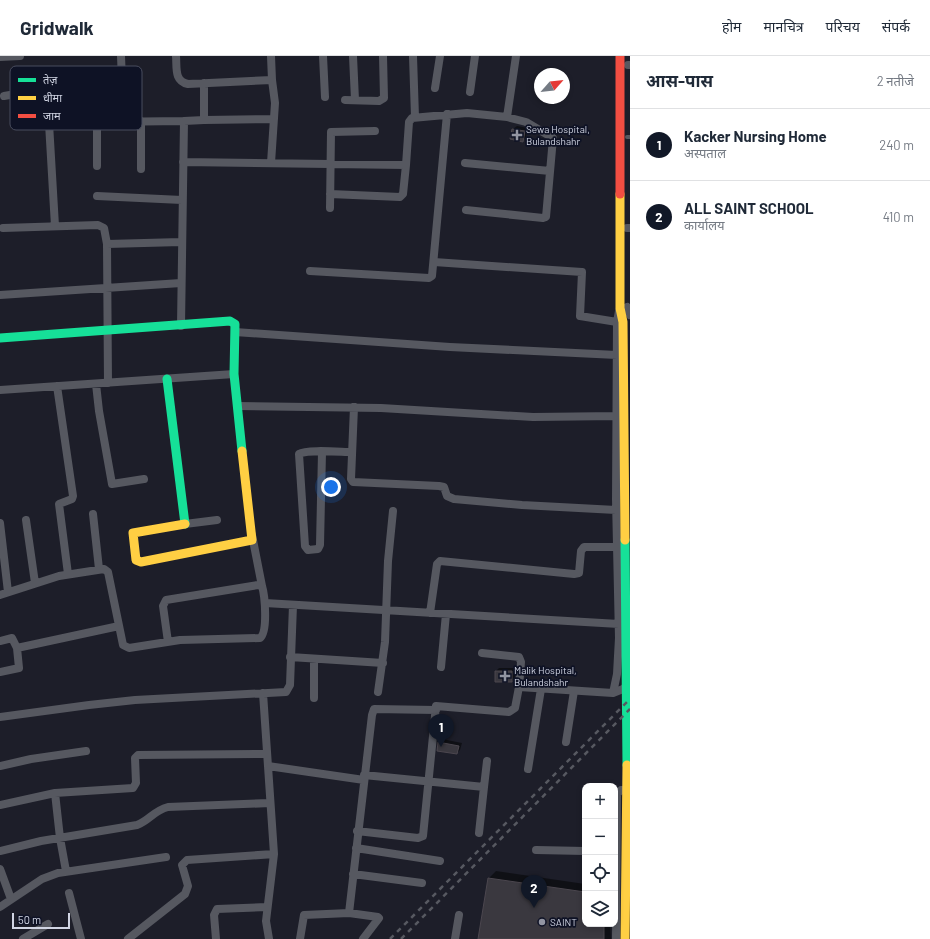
<!DOCTYPE html>
<html lang="hi">
<meta charset="utf-8">
<style>
:root{--surface:#fff;--page:#f6f6f7;--text:#1f2937;--muted:#747a83;--line:#e0e1e3;--accent:#111827}
body{margin:0;font-family:Barlow,"Noto Sans Devanagari",sans-serif;background:var(--page);color:var(--text)}
.controls{position:absolute;right:12px;bottom:12px;display:grid;overflow:hidden;border-radius:8px;box-shadow:0 2px 6px #0003}
.controls button{width:36px;height:36px;display:grid;place-items:center;padding:0;border:0;border-bottom:1px solid var(--line);background:var(--surface);color:var(--text);font:20px sans-serif}
.compass{position:absolute;left:534px;top:12px;width:36px;height:36px;border-radius:50%;background:var(--surface);box-shadow:0 2px 6px #0003;rotate:63deg}
.scale{position:absolute;left:12px;bottom:10px;width:58px;box-sizing:border-box;padding-left:4px;border:2px solid #d1d5e3;border-top:0;font-size:11px;line-height:14px;white-space:nowrap;color:#d1d5e3;-webkit-text-stroke:3px #0e1225;paint-order:stroke}
.you{position:absolute;left:331px;top:431px;width:14px;height:14px;margin:-10px;border:3px solid #fff;border-radius:50%;background:#1a73e8;box-shadow:0 0 0 6px #1a73e833}
.badge{display:grid;place-items:center;width:26px;height:26px;border-radius:50%;background:var(--accent);color:#fff;font-size:13px;font-weight:700}
.pin{position:absolute;translate:-50% -33px;filter:drop-shadow(0 1px 2px #0008)}
.pin::after{content:'';position:absolute;top:21px;width:14px;height:12px;background:inherit;clip-path:polygon(0 0,100% 0,50% 100%)}
.list{margin:0;padding:0;list-style:none}
h2{display:flex;justify-content:space-between;align-items:center;height:52px;margin:0;padding:0 16px;font-size:17px}
h2 small{font-size:13px;font-weight:400;color:var(--muted)}
.list li{display:grid;grid-template-columns:26px 1fr auto;gap:12px;align-items:center;box-sizing:border-box;height:72px;padding:0 16px;border-top:1px solid var(--line)}
.list b{display:block;font-size:15px;white-space:nowrap}
.list p{margin:0;font-size:13px;white-space:nowrap;color:var(--muted)}
.list em{font-size:13px;font-style:normal;color:var(--muted)}
.icon{flex:none;width:22px;height:22px;fill:none;stroke:currentColor;stroke-width:2;stroke-linecap:round;stroke-linejoin:round}
.map{position:relative;flex:none;width:630px;height:883px;overflow:hidden}
header{display:flex;align-items:center;gap:24px;box-sizing:border-box;height:56px;padding:0 20px;background:var(--surface);border-bottom:1px solid var(--line)}
header strong{font-size:19px}
nav{display:flex;gap:22px;margin-inline-start:auto;font-size:14px}
main{display:flex}
aside{flex:1;background:var(--surface)}
.map>svg:first-child{display:block}
</style>
<header>
<strong>Gridwalk</strong>
<nav><a>होम</a><a>मानचित्र</a><a>परिचय</a><a>संपर्क</a></nav>
</header>
<main>
<div class="map">
<svg width="630" height="883" viewBox="0 0 630 883">
<rect width="100%" height="100%" fill="#1d1e29"/>
<path fill="#0007" d="M 517,70 L 528,72 L 526,81 L 522,85 L 511,82 L 513,73 Z
M 499,612 L 515,612 L 515,621 L 512,625 L 496,615 Z
M 442,683 L 462,687 L 460,694 L 457,697 L 439,687 Z
M 496,815 L 585,828 L 585,868 L 610,868 L 611,883 L 479,883 L 489,822 Z"/>
<path fill="#3a383f" stroke="#4c474f" d="M 512,73 L 525,75 L 523,86 L 510,83 Z
M 495,615 L 512,615 L 512,626 L 495,626 Z
M 438,686 L 459,690 L 457,698 L 437,695 Z
M 488,822 L 585,836 L 585,868 L 604,868 L 604,883 L 478,883 Z"/>
<g fill="none" stroke-linecap="round" stroke-linejoin="round">
<path stroke="#565860" stroke-width="4" d="M 627,81 L 630,81"/>
<path stroke="#565860" stroke-width="8" d="M 176,0 C 177,12 174,25 188,28 L 272,24 L 271,0
M 323,0 L 325,41
M 353,0 L 355,44
M 413,0 L 415,61
M 0,1 L 20,0
M 628,9 L 630,9
M 435,32 L 440,0
M 47,33 L 55,170
M 470,36 L 475,0
M 4,40 L 63,30 L 120,28 L 122,24 L 121,0
M 345,44 L 379,45 L 384,42 L 383,0
M 204,64 L 274,63
M 141,65 L 141,113
M 183,106 L 406,109 L 409,66 L 412,62 L 467,57 L 507,61 L 516,0
M 271,107 L 275,47 L 272,24
M 465,107 L 550,115
M 97,110 L 97,70 L 99,66 L 184,65
M 330,138 L 400,141 L 403,138 L 406,109
M 97,140 L 182,144
M 330,152 L 331,76 L 375,75
M 466,154 L 543,162 L 546,161 L 553,82 L 526,66 L 507,61
M 3,172 L 98,169 L 104,172 L 107,188 L 181,186
M 627,172 L 630,172
M 107,188 L 108,327
M 434,206 L 582,216 L 580,260 L 617,266
M 310,215 L 429,222 L 432,220 L 447,58
M 0,239 L 181,227
M 627,251 L 630,259
M 181,270 L 184,65 L 204,64 L 204,27
M 235,276 L 450,291 L 617,299
M 96,328 L 99,355 L 112,428 L 144,423
M 57,330 L 73,440 L 72,443 L 59,448 L 68,518
M 0,334 L 234,318
M 237,350 L 381,352 L 533,361 L 617,360
M 354,351 L 351,423 L 353,426 L 439,430 L 444,431 L 447,440 L 454,443 L 522,449 L 616,454
M 322,396 L 320,489 L 318,493 L 308,494 L 305,490 L 299,398 C 307,393 341,396 352,396
M 93,458 L 99,513
M 26,464 L 35,527
M 0,467 L 8,536
M 185,468 L 217,464
M 252,479 L 262,530
M 0,539 L 59,520 L 104,513 L 108,516 L 123,589 L 129,592 L 180,584 L 260,582 C 268,576 265,540 262,530 L 258,529 L 166,544 L 163,550 L 168,586
M 265,547 L 619,568
M 430,557 L 437,508 L 440,505 L 574,518 L 579,517 L 581,495 L 584,491 L 617,491
M 0,585 L 12,582 L 17,592 L 119,570
M 482,597 L 519,601 L 521,606 L 519,631
M 290,601 L 383,607
M 314,603 L 314,642
M 441,611 L 446,558
M 0,616 L 19,612 L 17,592
M 378,636 L 385,586 L 388,505 L 393,455
M 263,637 L 274,798 L 266,865 L 269,883
M 613,637 L 617,618 L 619,582 L 616,443 L 617,266 L 619,255
M 0,661 L 89,649 L 135,644 L 286,636 L 290,629 L 293,549
M 566,686 L 574,635
M 0,710 L 31,703 L 86,695
M 268,710 L 364,724
M 528,713 L 541,633
M 364,719 L 484,731 L 487,705
M 55,737 L 60,782 L 66,815
M 0,749 L 55,737 L 133,732 L 136,727 L 135,702 L 138,699 L 267,698
M 357,775 L 418,782 L 423,780 L 436,650 L 509,656 L 515,652 L 519,631 L 613,637 L 623,633 L 629,627
M 479,777 L 484,731
M 356,792 L 440,805
M 536,794 L 585,795
M 0,795 L 41,785 L 137,769 C 150,764 153,755 168,751 L 270,747
M 0,813 L 11,843
M 353,818 L 422,827
M 69,837 L 81,883
M 0,851 L 42,823 L 58,817 L 166,801
M 23,883 L 48,868
M 128,883 L 185,838 L 188,830 L 182,809 L 187,804 L 274,798
M 216,883 L 214,859 L 217,853 L 267,851
M 300,883 L 304,859 L 349,857
M 363,883 L 379,862 L 378,861 L 349,857 L 372,659 L 374,653 L 436,654
M 455,883 L 459,859
M 616,883 L 617,738 L 621,734 L 630,734"/>
<path stroke="#16e098" stroke-width="9" d="M 0,282 L 230,265 L 235,268 L 234,318 L 242,395
M 167,323 L 185,468
M 625,484 L 627,709"/>
<path stroke="#ffcf43" stroke-width="9" d="M 620,138 L 620,252 L 623,266 L 625,484
M 185,468 L 133,477 L 136,504 L 141,506 L 252,484 L 242,395
M 625,883 L 627,709"/>
<path stroke="#f24e42" stroke-width="9" d="M 620,0 L 620,138"/>
<path stroke="#575961" stroke-width="2.5" stroke-dasharray="5 5" stroke-linecap="butt" d="M 390,883 L 630,643
M 401,883 L 630,653"/>
</g>
<g fill="#9295a2" stroke="#0e1225" stroke-width="1.5">
<path d="M515 73h4v4h4v4h-4v4h-4v-4h-4v-4h4z"/>
<path d="M503 614h4v4h4v4h-4v4h-4v-4h-4v-4h4z"/>
<circle cx="542" cy="866" r="4"/>
</g>
<g text-anchor="middle" stroke-width="3.5" stroke-linejoin="round" paint-order="stroke">
<g font-size="10" fill="#d1d5e3" stroke="#0e1225" text-anchor="start">
<text x="526" y="77">Sewa Hospital,<tspan x="526" dy="12">Bulandshahr</tspan></text>
<text x="514" y="618">Malik Hospital,<tspan x="514" dy="12">Bulandshahr</tspan></text>
<text x="550" y="870">SAINT</text>
</g>
</g>
<rect x="10" y="10" width="132" height="64" rx="6" fill="#0e1225" stroke="#484c5e" stroke-width="1"/>
<rect x="18" y="22" width="18" height="4" fill="#16e098"/>
<rect x="18" y="40" width="18" height="4" fill="#ffcf43"/>
<rect x="18" y="58" width="18" height="4" fill="#f24e42"/>
<g font-size="11" fill="#d1d5e3">
<text x="43" y="28">तेज़</text>
<text x="43" y="46">धीमा</text>
<text x="43" y="64">जाम</text>
</g>
</svg>
<div class="controls">
<button>+</button>
<button>−</button>
<button><svg class="icon" aria-label="locate" viewBox="0 0 24 24"><circle cx="12" cy="12" r="6"/><path d="M12 2v4M12 18v4M2 12h4M18 12h4"/></svg></button>
<button><svg class="icon" aria-label="layers" viewBox="0 0 24 24"><path d="M12 4l9 5-9 5-9-5zM3 14l9 5 9-5"/></svg></button>
</div>
<svg class="compass" viewBox="-18 -18 36 36"><path d="M0-13l5 13h-10z" fill="#e53935"/><path d="M0 13l5-13h-10z" fill="#747a83"/></svg>
<div class="scale">50 m</div>
<div class="you"></div>
<div class="pin badge" style="left:441px;top:691px">1</div>
<div class="pin badge" style="left:534px;top:852px">2</div>
</div>
<aside>
<h2>आस-पास<small>2 नतीजे</small></h2>
<ul class="list">
<li><span class="badge">1</span><div><b>Kacker Nursing Home</b><p>अस्पताल</p></div><em>240 m</em></li>
<li><span class="badge">2</span><div><b>ALL SAINT SCHOOL</b><p>कार्यालय</p></div><em>410 m</em></li>
</ul>
</aside>
</main>
